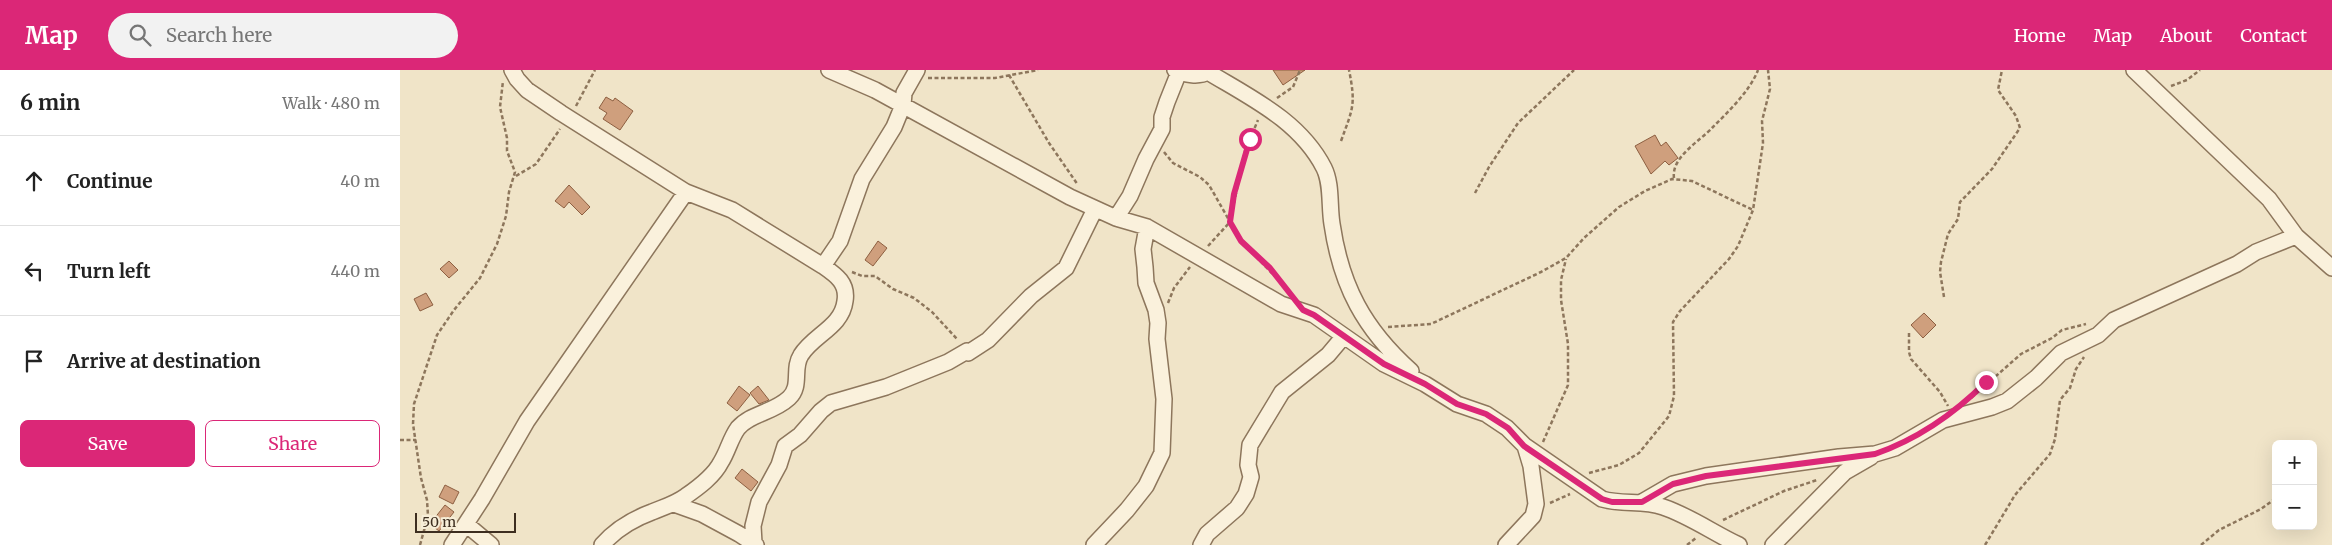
<!DOCTYPE html>
<meta charset="utf-8">
<style>
:root{--surface:#fff;--page:#f2f2f2;--text:#222;--muted:#767676;--line:#e0e0e0;--accent:#db2777}
body{margin:0;font-family:Merriweather,serif;background:var(--page);color:var(--text)}
.controls{position:absolute;right:15px;bottom:15px;display:grid;overflow:hidden;border-radius:8px;box-shadow:0 5px 20px #0002}
.controls button{width:45px;height:45px;display:grid;place-items:center;padding:0;border:0;border-bottom:1px solid var(--line);background:var(--surface);color:var(--text);font:25px sans-serif}
.scale{position:absolute;left:15px;bottom:12px;width:101px;box-sizing:border-box;padding-left:5px;border:2px solid #3d2e20;border-top:0;font-size:14px;line-height:18px;white-space:nowrap;color:#3d2e20;-webkit-text-stroke:4px #f7eed8;paint-order:stroke}
.stop{position:absolute;width:15px;height:15px;margin:-11px;border:4px solid #db2777;border-radius:50%;background:#fff}
.stop.end{background:#db2777;border-color:#fff;box-shadow:0 1px 5px #0008}
.list{margin:0;padding:0;list-style:none}
h2{display:flex;justify-content:space-between;align-items:center;height:65px;margin:0;padding:0 20px;font-size:21px}
h2 small{font-size:16px;font-weight:400;color:var(--muted)}
.list li{display:grid;grid-template-columns:32px 1fr auto;gap:15px;align-items:center;box-sizing:border-box;height:90px;padding:0 20px;border-top:1px solid var(--line)}
.list b{display:block;font-size:19px;white-space:nowrap}
.list em{font-size:16px;font-style:normal;color:var(--muted)}
.actions{display:flex;gap:10px;padding:15px 20px}
.actions a{flex:1;padding:11px 0;border:1px solid var(--accent);border-radius:8px;text-align:center;font-size:18px;color:var(--accent)}
.actions .main{background:var(--accent);color:#fff}
.icon{flex:none;width:28px;height:28px;fill:none;stroke:currentColor;stroke-width:2;stroke-linecap:round;stroke-linejoin:round}
.map{position:relative;flex:none;width:1932px;height:475px;overflow:hidden}
header{display:flex;align-items:center;gap:30px;box-sizing:border-box;height:70px;padding:0 25px;background:var(--accent);color:#fff}
header strong{font-size:24px}
nav{display:flex;gap:28px;margin-inline-start:auto;font-size:18px}
.search{width:350px;height:45px;background:var(--page);display:flex;align-items:center;gap:12px;box-sizing:border-box;padding:0 18px;border-radius:28px;color:var(--muted);font-size:19px}
main{display:flex}
aside{flex:1;background:var(--surface)}
.map>svg:first-child{display:block}
</style>
<header>
<strong>Map</strong>
<div class="search"><svg class="icon" aria-label="search" viewBox="0 0 24 24"><circle cx="10" cy="10" r="6"/><path d="M15 15l6 6"/></svg>Search here</div>
<nav><a>Home</a><a>Map</a><a>About</a><a>Contact</a></nav>
</header>
<main>
<aside>
<h2>6 min<small>Walk · 480 m</small></h2>
<ul class="list">
<li><svg class="icon" aria-label="ahead" viewBox="0 0 24 24"><path d="M12 20V5M6 11l6-6 6 6"/></svg><div><b>Continue</b></div><em>40 m</em></li>
<li><svg class="icon" aria-label="left" viewBox="0 0 24 24"><path d="M17 20v-9H6M10 6l-5 5 5 5"/></svg><div><b>Turn left</b></div><em>440 m</em></li>
<li><svg class="icon" aria-label="arrive" viewBox="0 0 24 24"><path d="M6 21V4h12l-3 4 3 4H6"/></svg><div><b>Arrive at destination</b></div></li>
</ul>
<div class="actions"><a class="main">Save</a><a>Share</a></div>
</aside>
<div class="map">
<svg width="1932" height="475" viewBox="0 0 1932 475">
<rect width="100%" height="100%" fill="#f0e4c8"/>
<path fill="#cf9f7d" stroke="#8d5f41" d="M 873,0 L 905,0 L 883,15 Z
M 206,27 L 213,31 L 215,28 L 233,41 L 220,60 L 203,49 L 207,43 L 199,38 Z
M 1255,65 L 1261,76 L 1266,72 L 1278,88 L 1269,95 L 1265,91 L 1251,104 L 1235,76 Z
M 169,115 L 190,137 L 182,145 L 169,132 L 164,138 L 155,131 Z
M 478,171 L 487,178 L 473,196 L 465,190 Z
M 49,191 L 58,200 L 49,208 L 40,199 Z
M 26,223 L 33,235 L 20,241 L 14,229 Z
M 1524,243 L 1536,255 L 1523,268 L 1511,255 Z
M 339,316 L 350,325 L 337,341 L 327,333 Z
M 358,316 L 369,330 L 359,334 L 350,323 Z
M 342,399 L 358,412 L 351,421 L 335,408 Z
M 45,415 L 59,422 L 53,434 L 39,427 Z
M 45,435 L 54,442 L 39,461 L 30,454 Z"/>
<g fill="none" stroke-linecap="round" stroke-linejoin="round">
<defs>
<path id="minor" d="M 112,0 L 117,9 L 127,20 L 161,43 L 286,122 L 332,140 L 423,196 C 436,205 448,213 445,231 C 442,257 413,265 401,285 C 392,299 402,316 389,328 C 373,343 351,343 338,358 C 330,369 328,381 321,392 C 314,406 299,417 286,426 C 275,434 264,437 252,442 C 233,449 215,460 202,475
M 429,0 L 475,20 L 670,127 L 716,148 L 747,157 L 881,234 L 914,245 L 984,294 L 1025,314 L 1057,334 L 1086,344 L 1107,358 L 1125,376 L 1131,396 L 1136,434 L 1133,446 L 1106,475
M 775,0 C 785,5 799,7 808,2 C 851,28 900,51 924,98 C 932,114 929,136 932,154 C 941,216 964,259 1011,301
M 1734,0 L 1869,129 L 1896,166 L 1932,198
M 716,148 L 730,126 L 746,89 L 762,59 L 762,47 L 767,32 L 779,2
M 423,196 L 440,171 L 462,109 L 494,57 L 503,35 L 504,23 L 517,0
M 1125,376 L 1202,429 C 1222,435 1243,430 1263,437 C 1290,446 1313,463 1339,475
M 1242,432 L 1273,414 L 1306,406 L 1439,387 L 1475,384 L 1495,378 L 1543,350 L 1592,337 L 1607,331 L 1636,308 L 1661,283 L 1698,265 L 1714,250 L 1837,194 L 1856,182 L 1896,166
M 274,434 L 302,444 L 339,464 L 356,475
M 66,454 L 91,475
M 354,473 L 353,456 L 359,432 L 379,395 L 385,376 L 400,365 L 421,341 L 431,333 L 486,317 L 548,292 L 567,281 L 568,283 L 588,270 L 631,226 L 666,198 L 695,139
M 52,475 L 82,429 L 127,351 L 286,122
M 694,475 L 727,440 L 746,416 L 762,383 L 764,329 L 757,269 L 758,253 L 756,240 L 746,213 L 745,197 L 743,179 L 747,157
M 801,475 L 807,464 L 837,438 L 846,424 L 851,407 L 848,395 L 850,375 L 882,322 L 928,285 L 944,266
M 1373,475 L 1445,402 L 1471,387"/>
</defs>
<use href="#minor" stroke="#8d765c" stroke-width="18"/>
<path stroke="#8d765c" stroke-width="2.5" stroke-dasharray="4 2.5" stroke-linecap="butt" d="M 609,5 L 649,73 L 678,115
M 528,8 L 595,8 L 638,0
M 1771,16 L 1787,10 L 1800,0
M 877,28 L 893,17 L 900,0
M 176,36 L 195,0
M 941,71 C 953,38 956,35 949,0
M 764,82 L 773,93 L 800,107 L 809,115 L 841,171 L 890,222
M 116,106 L 136,94 L 160,59
M 1274,108 C 1271,87 1300,71 1312,58 C 1328,42 1350,21 1358,0
M 1075,123 L 1089,97 L 1118,53 L 1174,0
M 808,176 L 830,152 L 845,81 L 858,50
M 452,202 L 462,206 L 475,206 L 493,219 L 514,228 L 532,242 L 558,270
M 1544,227 L 1540,202 L 1541,192 L 1548,164 L 1558,149 L 1560,132 L 1592,99 L 1620,58 L 1616,46 L 1598,20 L 1602,0
M 768,233 L 774,218 L 790,197
M 988,257 L 1031,254 L 1141,202 L 1166,188 L 1184,168 L 1219,137 L 1245,121 L 1272,109 L 1292,111 L 1353,140
M 1509,263 L 1509,282 L 1511,289 L 1540,322 L 1548,336
M 1571,328 L 1621,284 L 1652,268 L 1662,260 L 1686,254
M 0,370 L 16,370
M 1143,372 L 1168,315 L 1168,274 L 1161,230 L 1161,210 L 1166,189
M 1913,398 L 1916,396
M 1189,403 L 1219,395 L 1239,383 L 1269,346 L 1274,326 L 1273,252 L 1280,241 L 1329,189 L 1338,176 L 1353,140 L 1363,73 L 1362,51 L 1370,19 L 1368,0
M 1150,433 L 1170,424
M 1323,450 L 1384,421 L 1417,410
M 20,475 L 28,446 L 27,430 L 21,408 L 13,354 L 14,334 L 37,265 L 54,240 L 80,208 L 97,174 L 106,146 L 109,122 L 115,102 L 107,81 L 107,68 L 100,37 L 103,11
M 1287,475 L 1296,468
M 1585,475 L 1615,425 L 1650,384 L 1655,369 L 1660,330 L 1670,318 L 1676,299 L 1684,287
M 1801,475 L 1819,460 L 1861,439 L 1876,428"/>
<use href="#minor" stroke="#faf1dc" stroke-width="15"/>
</g>
<g fill="none" stroke-linecap="round" stroke-linejoin="round">
<path stroke="#db2777" stroke-width="6" d="M 850,69 L 834,124 L 830,152 L 841,171 L 870,198 L 903,240 L 914,245 L 984,294 L 1025,314 L 1057,334 L 1086,344 L 1108,358 L 1124,376 L 1202,429 L 1212,432 L 1242,432 L 1273,414 L 1306,406 L 1475,384 C 1518,369 1555,343 1586,312"/>
</g>
</svg>
<div class="controls">
<button>+</button>
<button>−</button>
</div>
<div class="scale">50 m</div>
<div class="stop" style="left:850px;top:69px"></div>
<div class="stop end" style="left:1586px;top:312px"></div>
</div>
</main>
